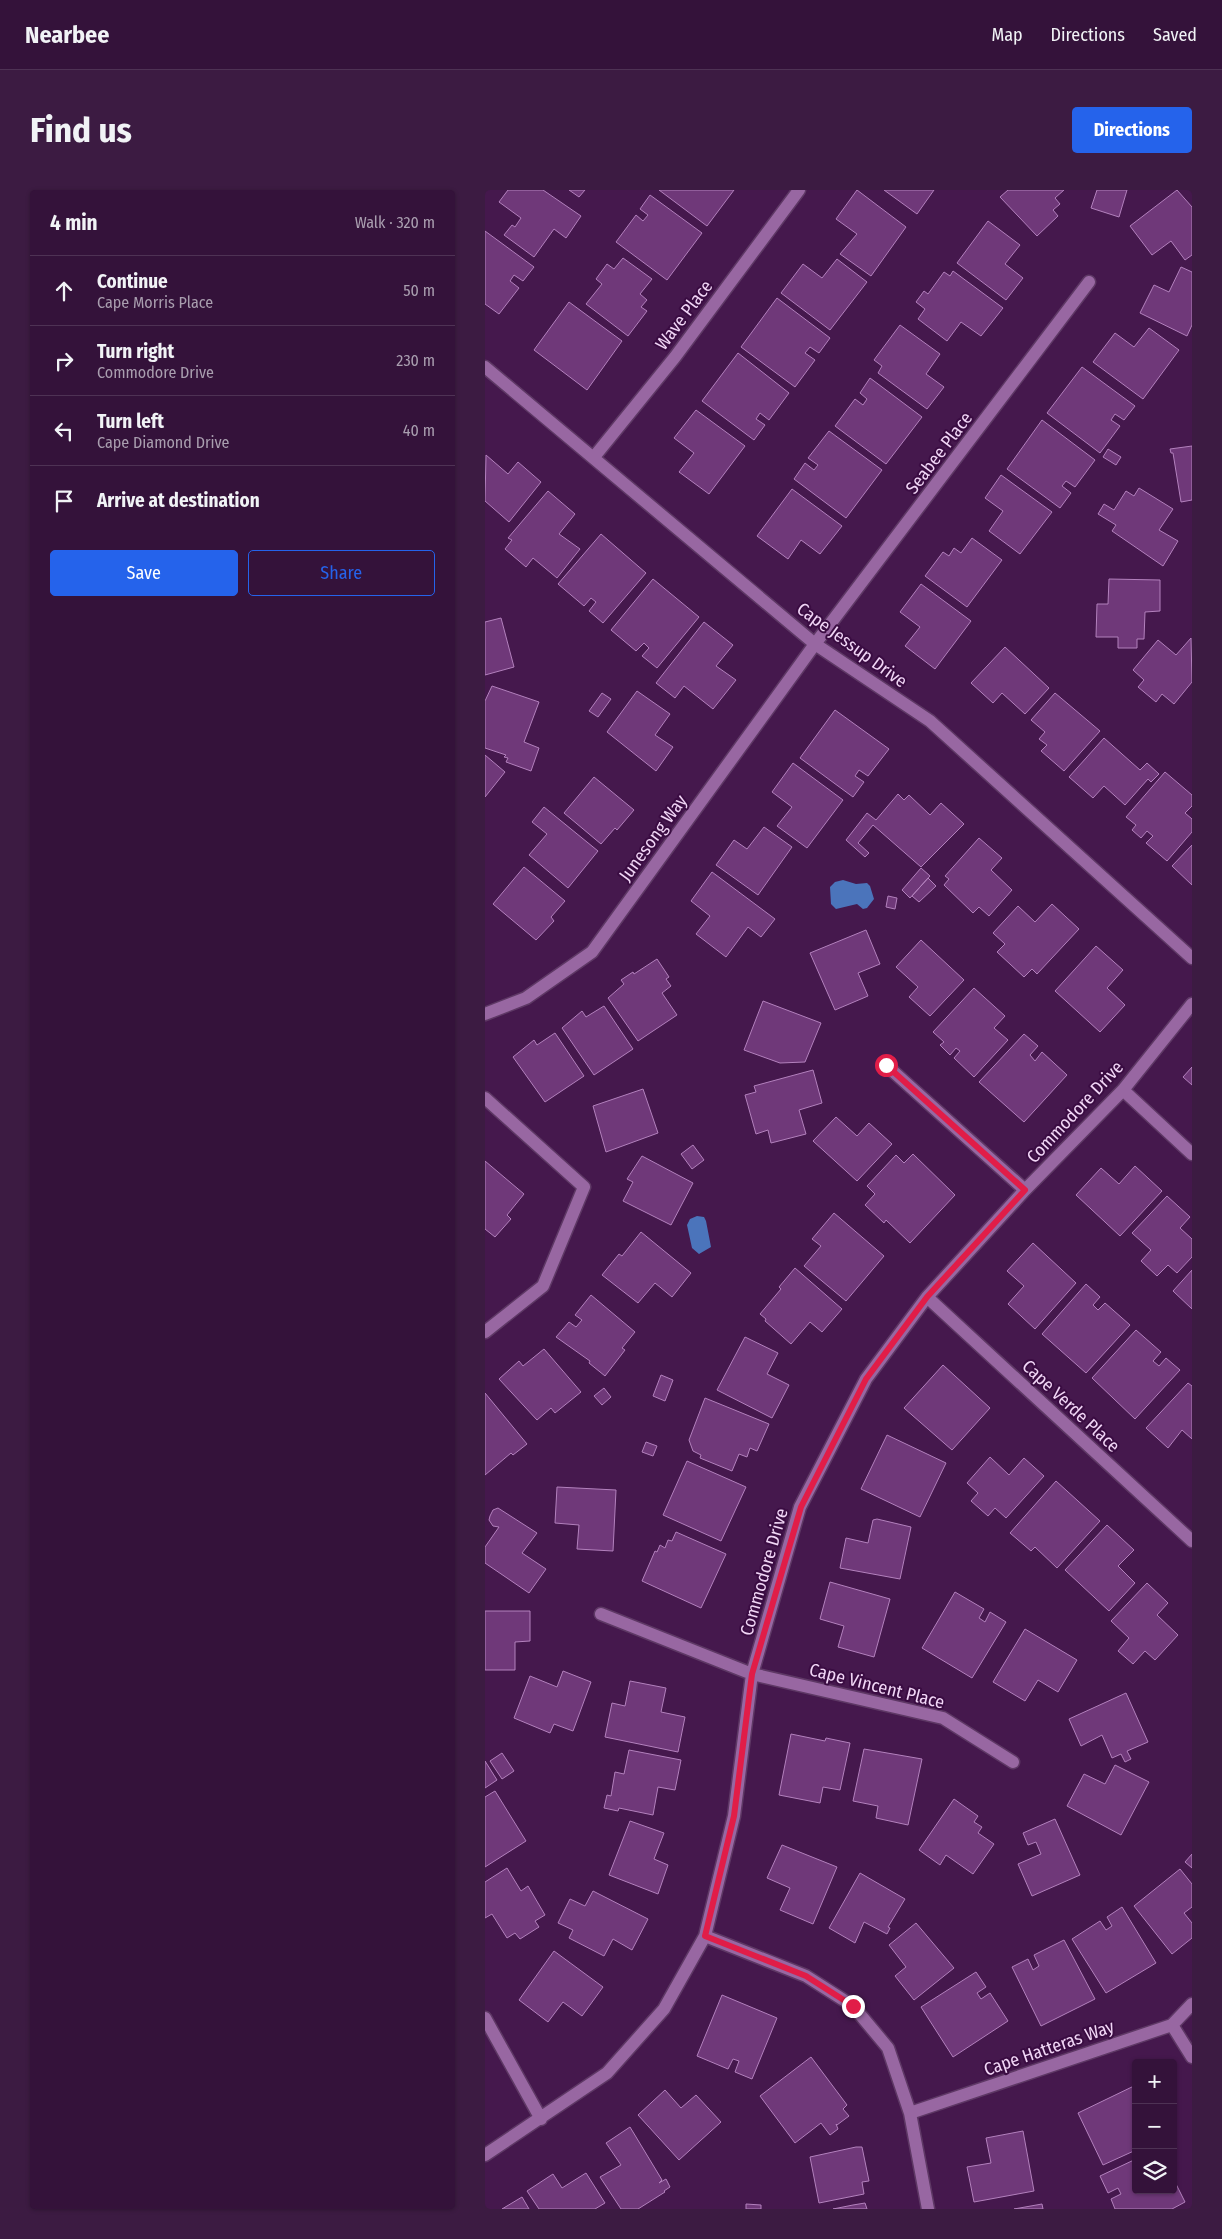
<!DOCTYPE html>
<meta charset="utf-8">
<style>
:root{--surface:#34123a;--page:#3c1b42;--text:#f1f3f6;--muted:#a99eaf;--line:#4e3254;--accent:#2563eb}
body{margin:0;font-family:"Fira Sans Condensed",sans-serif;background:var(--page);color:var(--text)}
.controls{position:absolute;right:15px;bottom:15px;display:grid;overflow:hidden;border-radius:5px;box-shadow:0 1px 4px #0004}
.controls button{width:45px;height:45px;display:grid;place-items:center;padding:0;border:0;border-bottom:1px solid var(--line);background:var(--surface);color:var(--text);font:25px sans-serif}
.stop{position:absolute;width:15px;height:15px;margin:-11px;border:4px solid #e11d48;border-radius:50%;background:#fff}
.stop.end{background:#e11d48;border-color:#fff;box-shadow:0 1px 5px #0008}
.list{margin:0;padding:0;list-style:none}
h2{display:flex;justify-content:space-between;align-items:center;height:65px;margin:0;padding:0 20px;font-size:21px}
h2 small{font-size:16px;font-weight:400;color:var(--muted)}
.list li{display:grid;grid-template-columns:32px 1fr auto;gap:15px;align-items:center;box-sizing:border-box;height:70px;padding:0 20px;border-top:1px solid var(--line)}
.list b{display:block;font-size:19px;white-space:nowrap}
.list p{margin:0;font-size:16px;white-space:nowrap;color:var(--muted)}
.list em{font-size:16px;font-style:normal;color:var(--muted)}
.actions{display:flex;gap:10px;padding:15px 20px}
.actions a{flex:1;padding:11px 0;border:1px solid var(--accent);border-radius:5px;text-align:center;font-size:18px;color:var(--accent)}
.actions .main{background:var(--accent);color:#fff}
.icon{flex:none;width:28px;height:28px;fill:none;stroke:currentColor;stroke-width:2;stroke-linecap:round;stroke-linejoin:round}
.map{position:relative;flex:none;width:707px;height:2019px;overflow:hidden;border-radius:5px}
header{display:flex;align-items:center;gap:30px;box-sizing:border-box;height:70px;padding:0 25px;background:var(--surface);border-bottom:1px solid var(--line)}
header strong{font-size:24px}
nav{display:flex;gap:28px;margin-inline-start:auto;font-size:18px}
.intro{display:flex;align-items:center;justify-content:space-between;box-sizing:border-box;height:120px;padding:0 30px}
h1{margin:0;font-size:35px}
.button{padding:12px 22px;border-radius:5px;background:var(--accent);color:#fff;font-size:18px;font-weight:700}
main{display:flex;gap:30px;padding:0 30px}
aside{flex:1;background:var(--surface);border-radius:5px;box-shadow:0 1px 4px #0004}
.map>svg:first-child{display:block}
</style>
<header>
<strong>Nearbee</strong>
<nav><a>Map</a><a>Directions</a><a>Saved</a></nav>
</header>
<div class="intro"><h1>Find us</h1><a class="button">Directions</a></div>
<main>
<aside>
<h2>4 min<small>Walk · 320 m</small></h2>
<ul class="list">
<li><svg class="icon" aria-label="ahead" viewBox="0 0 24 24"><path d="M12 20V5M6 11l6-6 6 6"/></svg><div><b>Continue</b><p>Cape Morris Place</p></div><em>50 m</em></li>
<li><svg class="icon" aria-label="right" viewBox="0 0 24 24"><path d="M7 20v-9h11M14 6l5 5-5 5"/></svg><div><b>Turn right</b><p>Commodore Drive</p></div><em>230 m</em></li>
<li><svg class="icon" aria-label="left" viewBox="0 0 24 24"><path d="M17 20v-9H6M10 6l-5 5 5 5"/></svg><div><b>Turn left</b><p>Cape Diamond Drive</p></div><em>40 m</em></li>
<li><svg class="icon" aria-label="arrive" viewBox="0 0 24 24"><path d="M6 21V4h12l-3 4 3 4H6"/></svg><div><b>Arrive at destination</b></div></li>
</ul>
<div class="actions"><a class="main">Save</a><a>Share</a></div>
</aside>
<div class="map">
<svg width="707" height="2019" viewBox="0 0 707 2019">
<rect width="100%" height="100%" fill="#45184d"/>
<path fill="#4b74bb" d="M 358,690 L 371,694 L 382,693 L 385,696 L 389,709 L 382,718 L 378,719 L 372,714 L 351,719 L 346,714 L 345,697 L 350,692 Z
M 212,1026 L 219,1027 L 221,1031 L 226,1057 L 214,1064 L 207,1058 L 202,1035 L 205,1029 Z"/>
<path fill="#6f3879" stroke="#b381bd" d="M 23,0 L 58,0 L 96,26 L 81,48 L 69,39 L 49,67 L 19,45 L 27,35 L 30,37 L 36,28 L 14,12 Z
M 84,0 L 100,0 L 94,7 Z
M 174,0 L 249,0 L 222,36 Z
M 372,0 L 421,37 L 386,86 L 355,64 L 372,44 L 351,29 Z
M 399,0 L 449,0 L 432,24 Z
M 523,0 L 579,0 L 570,8 L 575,14 L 568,20 L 573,26 L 552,46 L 515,7 Z
M 612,0 L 642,0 L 634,27 L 606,18 Z
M 692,0 L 707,17 L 707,65 L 700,70 L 686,51 L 667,65 L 645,36 Z
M 165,5 L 217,43 L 182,90 L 131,52 L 151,25 L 158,31 L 163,25 L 155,19 Z
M 503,31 L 535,55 L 520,74 L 538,88 L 521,110 L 472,73 Z
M 0,41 L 49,77 L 38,91 L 29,85 L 25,91 L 34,98 L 14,124 L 0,114 Z
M 138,68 L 167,89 L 155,104 L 162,110 L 156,117 L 162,121 L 143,146 L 101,114 L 117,94 L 111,89 L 122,74 L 129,79 Z
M 352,69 L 382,92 L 345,140 L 296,103 L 318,74 L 337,88 Z
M 696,77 L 707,82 L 707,135 L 702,146 L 655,123 L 669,95 L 684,102 Z
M 468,81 L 518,118 L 496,146 L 476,132 L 462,151 L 433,129 L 440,119 L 431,112 L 439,101 L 443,104 L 459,82 L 465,86 Z
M 292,108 L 345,148 L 334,163 L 325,157 L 320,163 L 330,170 L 310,197 L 256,157 Z
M 84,112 L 137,151 L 102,200 L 49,160 Z
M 415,135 L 455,164 L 441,184 L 459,197 L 442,219 L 393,183 L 397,176 L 389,170 Z
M 664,138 L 694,160 L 658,209 L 608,172 L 630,143 L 649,157 Z
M 253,163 L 304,203 L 284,230 L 275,223 L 271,229 L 280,235 L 269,250 L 217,211 Z
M 597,177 L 650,216 L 639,230 L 630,224 L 626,230 L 635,236 L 615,263 L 562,223 Z
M 385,188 L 437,227 L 401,274 L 350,236 L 370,209 L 378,215 L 382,209 L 375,203 Z
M 211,220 L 260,256 L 224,304 L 194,282 L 209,263 L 189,248 Z
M 557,230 L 610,270 L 590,297 L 581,291 L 577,296 L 586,303 L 575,318 L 522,279 Z
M 344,241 L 397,280 L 361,328 L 309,289 L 320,273 L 329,280 L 333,275 L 323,268 Z
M 707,256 L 707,310 L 696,312 L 688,263 L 686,263 L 685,259 Z
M 623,259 L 636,267 L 631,275 L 618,267 Z
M 1,265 L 23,284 L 33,272 L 56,292 L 24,332 L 0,311 Z
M 516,285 L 567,322 L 535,364 L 504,341 L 518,321 L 500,308 Z
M 654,298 L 688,319 L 674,340 L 693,351 L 678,376 L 627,341 L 631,335 L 613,324 L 619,314 L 629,320 L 641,301 L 649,306 Z
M 307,299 L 357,336 L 335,364 L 316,350 L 303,369 L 272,346 Z
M 63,301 L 90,324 L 74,344 L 95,359 L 72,388 L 48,368 L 41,377 L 20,359 L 27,350 L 23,348 Z
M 116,344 L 161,383 L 118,433 L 104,421 L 111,412 L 106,408 L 99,416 L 73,394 Z
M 487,348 L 517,370 L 482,417 L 440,386 L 458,362 L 464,366 L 469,358 L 476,363 Z
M 168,389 L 214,427 L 172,478 L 157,466 L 164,458 L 159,453 L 151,461 L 126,440 Z
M 624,389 L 675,390 L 675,421 L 660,422 L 659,449 L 652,449 L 652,458 L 633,458 L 633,447 L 611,447 L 612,414 L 623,414 Z
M 436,394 L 486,431 L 450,479 L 420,456 L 435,437 L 415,422 Z
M 16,428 L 29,477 L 0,485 L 0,432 Z
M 219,432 L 248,455 L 231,476 L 251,490 L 228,519 L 199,496 L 190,508 L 171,493 Z
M 706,448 L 707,492 L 689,514 L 677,504 L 671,512 L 653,497 L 659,490 L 648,480 L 673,450 L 691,465 Z
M 520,457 L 564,498 L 540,524 L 517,503 L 508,513 L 486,493 Z
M 7,496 L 54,512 L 39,552 L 54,558 L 46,581 L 21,572 L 23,568 L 19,567 L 21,565 L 0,558 L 0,511 Z
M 152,501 L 185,524 L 170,545 L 188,557 L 171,581 L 122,542 Z
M 117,503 L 126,509 L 113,527 L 104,521 Z
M 570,503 L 615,541 L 579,581 L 556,561 L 562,555 L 554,549 L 560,542 L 546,530 Z
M 350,520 L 404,559 L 383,586 L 374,580 L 370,586 L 379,592 L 368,607 L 315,568 Z
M 619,548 L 655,580 L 662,573 L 674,584 L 666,592 L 663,589 L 640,615 L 619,596 L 608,608 L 584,587 Z
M 0,565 L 20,582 L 0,607 Z
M 308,573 L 358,610 L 322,658 L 292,636 L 307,617 L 287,602 Z
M 680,582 L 707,605 L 707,616 L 700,623 L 707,629 L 707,642 L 682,671 L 661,653 L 668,646 L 662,641 L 656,648 L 647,640 L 651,635 L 641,627 Z
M 109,587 L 149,620 L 132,640 L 130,638 L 116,654 L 79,623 Z
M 413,604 L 419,610 L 424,605 L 445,625 L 456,613 L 479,634 L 436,677 L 388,635 L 373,653 L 384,663 L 380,667 L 361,650 L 382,623 L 391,630 Z
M 59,617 L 113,661 L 83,698 L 44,665 L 62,644 L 47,632 Z
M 279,637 L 307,657 L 273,705 L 231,675 L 249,650 L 262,659 Z
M 494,648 L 517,668 L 506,680 L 527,700 L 504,726 L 494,717 L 488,723 L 459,695 L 464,689 L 460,686 Z
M 707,655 L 707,695 L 687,676 Z
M 39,677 L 80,711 L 66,727 L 69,731 L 51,750 L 8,714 Z
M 436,678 L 445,686 L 425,708 L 417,700 Z
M 227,682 L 290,729 L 276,747 L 263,737 L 241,767 L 211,744 L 225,726 L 206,711 Z
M 443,688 L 451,696 L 434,712 L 427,706 Z
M 403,706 L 412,708 L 410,719 L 401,717 Z
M 567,714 L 594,739 L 552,784 L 547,779 L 539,787 L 512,762 L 520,754 L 508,743 L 533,716 L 550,732 Z
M 381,740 L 395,774 L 373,783 L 383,806 L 350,820 L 325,763 Z
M 436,750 L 479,790 L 445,826 L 424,807 L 433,797 L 411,777 Z
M 611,756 L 638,780 L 622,798 L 640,815 L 615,842 L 570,801 Z
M 172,769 L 184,787 L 181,789 L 186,796 L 177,803 L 192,825 L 153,851 L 123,808 L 139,794 L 136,790 L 148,782 L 149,784 Z
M 489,798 L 520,826 L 509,838 L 523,850 L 489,887 L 469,868 L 475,861 L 471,858 L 465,865 L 455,855 L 459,852 L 448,842 Z
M 278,811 L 336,833 L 320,872 L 295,873 L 259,860 Z
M 119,816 L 148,859 L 109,885 L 77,838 L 97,821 L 101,827 Z
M 70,843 L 99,886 L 60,912 L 28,867 L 49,850 L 52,855 Z
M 539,844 L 553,856 L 545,865 L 550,871 L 557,862 L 582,885 L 539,932 L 494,892 Z
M 707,877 L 707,895 L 698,887 Z
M 328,880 L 337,913 L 314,920 L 321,944 L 286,953 L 283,940 L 271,944 L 260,905 L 271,902 L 269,896 Z
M 158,899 L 173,943 L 121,962 L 108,916 Z
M 351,927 L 372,946 L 384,933 L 407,954 L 372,991 L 328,951 Z
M 208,955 L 219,970 L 207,979 L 196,964 Z
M 428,964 L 470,1005 L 425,1053 L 401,1030 L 399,1033 L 380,1015 L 390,1004 L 382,996 L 411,965 L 419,973 Z
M 157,966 L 208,993 L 186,1035 L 138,1011 L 148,992 L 142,989 Z
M 0,971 L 39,1004 L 22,1025 L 26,1029 L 10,1047 L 0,1039 Z
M 650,976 L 677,1001 L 635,1046 L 591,1005 L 616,978 L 634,994 Z
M 682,1006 L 705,1027 L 695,1038 L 707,1049 L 707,1067 L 692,1083 L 683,1075 L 672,1086 L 656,1071 L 666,1060 L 647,1043 Z
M 349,1023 L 399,1066 L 361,1111 L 319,1076 L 336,1056 L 327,1049 Z
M 156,1042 L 206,1083 L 187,1107 L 170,1093 L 153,1113 L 117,1085 L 134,1064 L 137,1066 Z
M 548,1053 L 591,1093 L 550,1139 L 523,1114 L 539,1096 L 522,1081 Z
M 310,1078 L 357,1119 L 337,1142 L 325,1132 L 306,1154 L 280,1131 L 281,1129 L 275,1124 L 296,1099 L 294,1097 Z
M 707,1080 L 707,1119 L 688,1101 Z
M 601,1094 L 615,1107 L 608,1115 L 613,1120 L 620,1113 L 645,1135 L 601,1183 L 557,1144 Z
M 106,1105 L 150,1142 L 137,1158 L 140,1160 L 120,1186 L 104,1173 L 105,1171 L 71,1147 L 84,1132 L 91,1137 L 97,1130 L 90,1125 Z
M 651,1140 L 676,1162 L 668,1171 L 674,1176 L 681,1168 L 695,1180 L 650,1229 L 607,1188 Z
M 260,1147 L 293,1163 L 282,1184 L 304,1195 L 287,1228 L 232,1200 Z
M 59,1159 L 96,1202 L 70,1223 L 66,1218 L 52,1230 L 14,1189 L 34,1171 L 38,1176 Z
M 458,1175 L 505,1218 L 467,1260 L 419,1218 Z
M 176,1185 L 188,1190 L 180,1211 L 168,1206 Z
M 703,1193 L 707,1196 L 707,1249 L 697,1240 L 683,1258 L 661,1238 Z
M 119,1198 L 126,1207 L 117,1215 L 109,1206 Z
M 0,1203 L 42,1254 L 28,1265 L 26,1263 L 0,1285 Z
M 220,1208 L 284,1234 L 272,1261 L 265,1258 L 262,1267 L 254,1264 L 247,1281 L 215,1268 L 216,1265 L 208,1261 L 204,1250 Z
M 402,1245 L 461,1273 L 435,1327 L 376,1299 Z
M 161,1252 L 172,1256 L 168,1266 L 157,1262 Z
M 505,1267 L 524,1285 L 539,1268 L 559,1286 L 521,1328 L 510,1318 L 503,1326 L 486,1311 L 493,1303 L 482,1293 Z
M 202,1271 L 261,1297 L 236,1351 L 178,1325 Z
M 571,1291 L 615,1331 L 572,1378 L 550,1357 L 546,1361 L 525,1343 Z
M 72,1297 L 131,1300 L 128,1361 L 92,1359 L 94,1335 L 70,1333 Z
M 13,1318 L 52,1343 L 37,1363 L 61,1379 L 44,1403 L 0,1373 L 0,1357 L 14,1337 L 8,1336 L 4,1330 L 5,1326 L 8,1320 Z
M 392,1329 L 426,1337 L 415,1389 L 355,1378 L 361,1348 L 383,1353 L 388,1330 Z
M 622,1335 L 649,1360 L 633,1376 L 650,1393 L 624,1421 L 580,1380 Z
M 191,1342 L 241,1364 L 216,1418 L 157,1391 L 170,1361 L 172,1362 L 175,1355 L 180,1358 L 183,1350 L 187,1351 Z
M 345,1392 L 405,1409 L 389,1467 L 353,1457 L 359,1436 L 335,1429 Z
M 662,1393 L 683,1413 L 672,1425 L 693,1445 L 670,1470 L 660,1461 L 648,1474 L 633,1461 L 644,1448 L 626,1431 Z
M 470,1402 L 499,1419 L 494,1428 L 500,1432 L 505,1422 L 521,1432 L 487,1488 L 437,1458 Z
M 0,1421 L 45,1421 L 45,1451 L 30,1452 L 30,1480 L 0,1480 Z
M 540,1439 L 592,1470 L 573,1502 L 553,1490 L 540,1511 L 508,1492 Z
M 78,1481 L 106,1492 L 88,1541 L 69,1534 L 65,1543 L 29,1528 L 45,1486 L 72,1497 Z
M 145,1491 L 181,1498 L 176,1522 L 200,1527 L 193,1562 L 120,1547 L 127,1513 L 140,1516 Z
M 641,1503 L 663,1552 L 642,1561 L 646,1569 L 640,1572 L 636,1564 L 627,1568 L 617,1545 L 596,1556 L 584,1529 Z
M 306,1544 L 340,1551 L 341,1548 L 365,1553 L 355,1600 L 338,1597 L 335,1613 L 294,1605 Z
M 379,1559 L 437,1569 L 423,1635 L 391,1628 L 393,1616 L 368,1611 Z
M 144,1560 L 196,1570 L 190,1600 L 173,1597 L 168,1625 L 134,1618 L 133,1621 L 119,1618 L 122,1605 L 126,1606 L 130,1582 L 139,1584 Z
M 17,1563 L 29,1581 L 17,1589 L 5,1571 Z
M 0,1571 L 12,1590 L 0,1598 Z
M 630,1575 L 664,1592 L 636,1645 L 582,1616 L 599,1584 L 620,1594 Z
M 10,1601 L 41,1651 L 0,1677 L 0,1607 Z
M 469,1609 L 493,1626 L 489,1632 L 497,1637 L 493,1643 L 509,1654 L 488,1684 L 461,1665 L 455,1675 L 434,1660 Z
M 570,1629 L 595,1685 L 547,1706 L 533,1674 L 556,1664 L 551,1652 L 543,1655 L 538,1643 Z
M 145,1631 L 179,1643 L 169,1669 L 183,1675 L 173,1704 L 124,1685 Z
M 297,1655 L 352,1677 L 328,1734 L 295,1720 L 305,1698 L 282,1688 Z
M 707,1664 L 707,1678 L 700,1672 Z
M 22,1678 L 36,1701 L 43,1696 L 60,1725 L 50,1731 L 54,1737 L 35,1749 L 30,1743 L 22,1748 L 7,1724 L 0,1728 L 0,1692 Z
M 695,1679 L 707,1694 L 707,1717 L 699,1723 L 707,1733 L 707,1748 L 687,1764 L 649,1716 Z
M 375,1683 L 420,1709 L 403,1737 L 405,1738 L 402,1744 L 379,1732 L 370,1753 L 344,1738 Z
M 108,1701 L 163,1729 L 147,1760 L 128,1749 L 119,1766 L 84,1748 L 88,1740 L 73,1733 L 85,1709 L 100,1716 Z
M 637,1717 L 671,1773 L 621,1803 L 587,1749 L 615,1731 L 621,1740 L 627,1736 L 622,1727 Z
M 431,1733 L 469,1778 L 429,1810 L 410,1786 L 421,1777 L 404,1755 Z
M 579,1750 L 610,1809 L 556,1836 L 527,1777 L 543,1769 L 548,1780 L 554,1776 L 549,1765 Z
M 69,1761 L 118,1797 L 97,1826 L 78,1812 L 63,1832 L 34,1810 Z
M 491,1782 L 501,1797 L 492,1803 L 496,1809 L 505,1803 L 523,1831 L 468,1867 L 436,1817 Z
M 237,1805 L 292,1828 L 267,1889 L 250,1882 L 254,1871 L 248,1869 L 243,1879 L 212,1866 Z
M 326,1867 L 362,1915 L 358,1919 L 364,1926 L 352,1935 L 351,1934 L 353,1939 L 345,1945 L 336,1933 L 310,1953 L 275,1906 Z
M 651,1895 L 651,1960 L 618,1975 L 593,1923 Z
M 180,1900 L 196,1918 L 211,1905 L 236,1932 L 194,1970 L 153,1925 Z
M 145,1937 L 177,1990 L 174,1993 L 181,1989 L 185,1997 L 179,2001 L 180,2002 L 153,2019 L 136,2019 L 115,1987 L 136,1975 L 121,1953 Z
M 538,1941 L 549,2001 L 489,2012 L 482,1977 L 506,1973 L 501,1948 Z
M 371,1957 L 377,1957 L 384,1991 L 377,1992 L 379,2004 L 334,2013 L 325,1967 Z
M 651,1969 L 651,2000 L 688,2000 L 688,1988 L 700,2012 L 687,2019 L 630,2019 L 626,2009 L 636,2004 L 633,1998 L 623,2003 L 615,1986 Z
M 101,1983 L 120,2013 L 110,2019 L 54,2019 L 42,2001 L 68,1984 L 77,1998 Z
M 37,2007 L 44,2019 L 17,2019 Z
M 380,2013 L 382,2019 L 348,2019 L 368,2015 Z
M 261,2014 L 276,2015 L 276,2019 L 261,2019 Z
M 557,2014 L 558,2019 L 529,2019 Z"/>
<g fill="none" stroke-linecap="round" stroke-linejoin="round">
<defs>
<path id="minor" d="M 0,177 L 330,454 L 445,531 L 707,768
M 109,267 L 190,167 L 314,0
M 0,824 L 41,808 L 107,762 L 330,454 L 604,92
M 401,875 L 540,1000
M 638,900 L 707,964
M 0,908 L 99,997 L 58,1096 L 0,1142
M 442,1107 L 707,1351
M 116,1424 L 267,1484 L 458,1528 L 528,1572
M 220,1746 L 321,1786 L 368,1816 L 403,1858 L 425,1923 L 443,2019
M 0,1828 L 56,1929
M 687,1835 L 707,1867
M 425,1923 L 687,1835 L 707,1814
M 0,1965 L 122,1883 L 179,1819 L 220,1746 L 249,1626 L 267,1484 L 315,1317 L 381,1189 L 442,1107 L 540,1000 L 638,900 L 707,814"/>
</defs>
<use href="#minor" stroke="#5e3865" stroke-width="15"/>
<use href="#minor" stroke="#9867a2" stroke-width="12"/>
</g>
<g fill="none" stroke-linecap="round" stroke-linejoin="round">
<path stroke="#e11d48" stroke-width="6" d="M 368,1816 L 321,1786 L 220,1746 L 249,1626 L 267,1484 L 316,1317 L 381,1189 L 442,1107 L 540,1000 L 401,875"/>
</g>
<g text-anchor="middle" stroke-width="4" stroke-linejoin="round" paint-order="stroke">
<g font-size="18" fill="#f1d6f6" stroke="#3a0c42">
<text transform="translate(199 125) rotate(-53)" y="6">Wave Place</text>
<text transform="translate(454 263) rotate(-53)" y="6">Seabee Place</text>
<text transform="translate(367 455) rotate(36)" y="6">Cape Jessup Drive</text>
<text transform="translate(168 648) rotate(-54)" y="6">Junesong Way</text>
<text transform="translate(590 922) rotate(-47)" y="6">Commodore Drive</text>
<text transform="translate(586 1216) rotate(43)" y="6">Cape Verde Place</text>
<text transform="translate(279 1382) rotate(-74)" y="6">Commodore Drive</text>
<text transform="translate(392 1496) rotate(14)" y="6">Cape Vincent Place</text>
<text transform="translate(564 1858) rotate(-19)" y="6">Cape Hatteras Way</text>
</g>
</g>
</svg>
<div class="controls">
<button>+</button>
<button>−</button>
<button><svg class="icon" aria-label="layers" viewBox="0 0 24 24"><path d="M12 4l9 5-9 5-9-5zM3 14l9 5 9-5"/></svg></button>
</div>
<div class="stop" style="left:401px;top:875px"></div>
<div class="stop end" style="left:368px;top:1816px"></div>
</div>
</main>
